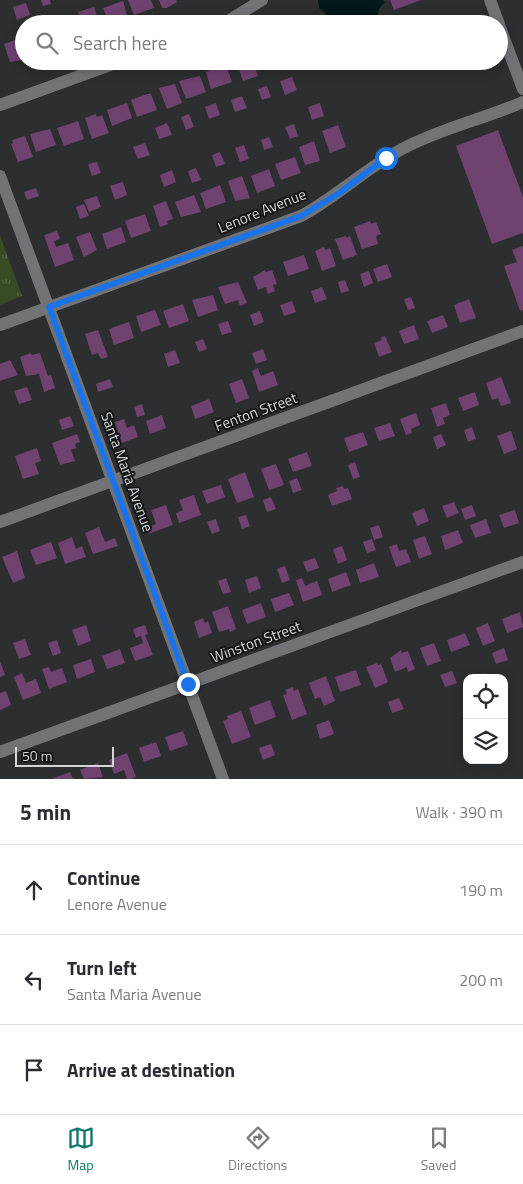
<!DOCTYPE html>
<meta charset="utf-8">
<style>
:root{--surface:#fff;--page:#f7f7f7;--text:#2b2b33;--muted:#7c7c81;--line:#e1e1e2;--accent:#0f766e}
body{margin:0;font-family:"Titillium Web",sans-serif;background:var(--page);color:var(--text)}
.controls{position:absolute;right:15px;bottom:15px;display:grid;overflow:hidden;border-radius:10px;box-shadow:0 2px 12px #0003}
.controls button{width:45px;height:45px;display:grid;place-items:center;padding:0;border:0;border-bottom:1px solid var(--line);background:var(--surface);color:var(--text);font:25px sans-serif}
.scale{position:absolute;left:15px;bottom:12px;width:99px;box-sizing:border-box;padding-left:5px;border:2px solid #d4d5d7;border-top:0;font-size:14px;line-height:18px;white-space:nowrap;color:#d4d5d7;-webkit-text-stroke:4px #151617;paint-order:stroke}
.stop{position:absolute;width:15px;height:15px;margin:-11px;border:4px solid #1a73e8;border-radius:50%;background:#fff}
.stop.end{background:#1a73e8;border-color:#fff;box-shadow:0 1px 5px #0008}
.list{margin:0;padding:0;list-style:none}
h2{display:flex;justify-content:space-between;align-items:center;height:65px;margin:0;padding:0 20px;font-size:21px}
h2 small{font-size:16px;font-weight:400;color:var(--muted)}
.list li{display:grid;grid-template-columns:32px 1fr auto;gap:15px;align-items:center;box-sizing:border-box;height:90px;padding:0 20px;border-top:1px solid var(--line)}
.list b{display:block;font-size:19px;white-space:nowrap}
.list p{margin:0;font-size:16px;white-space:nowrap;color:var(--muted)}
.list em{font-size:16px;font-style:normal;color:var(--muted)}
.icon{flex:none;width:28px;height:28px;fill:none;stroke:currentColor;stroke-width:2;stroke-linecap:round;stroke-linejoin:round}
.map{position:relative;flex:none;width:523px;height:779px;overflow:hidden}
.search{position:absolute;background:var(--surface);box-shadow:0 2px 12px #0003;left:15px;right:15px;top:15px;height:55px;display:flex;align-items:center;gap:12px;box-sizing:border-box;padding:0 18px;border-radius:28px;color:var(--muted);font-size:19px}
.sheet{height:335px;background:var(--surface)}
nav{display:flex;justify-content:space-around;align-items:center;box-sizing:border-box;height:70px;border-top:1px solid var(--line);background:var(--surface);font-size:14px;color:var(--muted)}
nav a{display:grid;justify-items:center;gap:2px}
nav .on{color:var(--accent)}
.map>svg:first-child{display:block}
</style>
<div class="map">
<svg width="523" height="779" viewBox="0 0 523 779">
<defs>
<pattern id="grass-tufts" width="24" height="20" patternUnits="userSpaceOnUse" patternTransform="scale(1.25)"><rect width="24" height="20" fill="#374c24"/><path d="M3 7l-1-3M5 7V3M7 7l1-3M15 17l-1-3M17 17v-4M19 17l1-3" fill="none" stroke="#536543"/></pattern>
</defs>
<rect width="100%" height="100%" fill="#2d2e30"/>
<path fill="url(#grass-tufts)" d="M 0,235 L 22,296 L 0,305 Z"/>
<path fill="#001919" d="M 318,0 L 383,0 L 385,2 L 379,9 L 376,24 L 330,24 L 325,13 L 319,8 Z"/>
<path fill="#6f4270" d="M 41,0 L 50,0 L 51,4 L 43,6 Z
M 128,0 L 151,0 L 154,8 L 134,15 Z
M 159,0 L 176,0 L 177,2 L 167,8 L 162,8 Z
M 390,0 L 421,0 L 394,10 Z
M 123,1 L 128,19 L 109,23 L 103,8 Z
M 26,3 L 30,15 L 17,20 L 13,7 Z
M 94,7 L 100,24 L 83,24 L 78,12 Z
M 18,39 L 23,60 L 10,62 L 4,44 Z
M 236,61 L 253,61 L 258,76 L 243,81 Z
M 226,65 L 232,82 L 211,89 L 206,72 Z
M 200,76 L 206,92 L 186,99 L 179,81 Z
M 292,77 L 297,90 L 285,95 L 280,81 Z
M 175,84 L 182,103 L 167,109 L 159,88 Z
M 267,86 L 271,97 L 262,100 L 258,89 Z
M 147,94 L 151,94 L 157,110 L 137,117 L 131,100 Z
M 242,96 L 247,108 L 235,112 L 231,100 Z
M 127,103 L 132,118 L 112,126 L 107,110 Z
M 216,103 L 220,115 L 209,119 L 205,107 Z
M 320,103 L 324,116 L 312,120 L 308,107 Z
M 96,114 L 97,117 L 102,115 L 109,133 L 92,139 L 85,118 Z
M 189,114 L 194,127 L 186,130 L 181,117 Z
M 78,121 L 84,139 L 64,146 L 57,128 Z
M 167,123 L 172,135 L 159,139 L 155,128 Z
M 294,124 L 298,136 L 290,139 L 285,127 Z
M 338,125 L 346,147 L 330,153 L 322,131 Z
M 50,129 L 56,145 L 36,152 L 30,134 Z
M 498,130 L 523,197 L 523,233 L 492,244 L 456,146 Z
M 25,136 L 33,157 L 18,162 L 11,144 L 13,143 L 12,140 Z
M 269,137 L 273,147 L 264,150 L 261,140 Z
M 314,141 L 320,161 L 305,165 L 299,147 Z
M 145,143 L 150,155 L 138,159 L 133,147 Z
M 244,145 L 249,159 L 240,162 L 235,148 Z
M 220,152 L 225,164 L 216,167 L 212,155 Z
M 295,157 L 301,173 L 281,180 L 275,164 Z
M 97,162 L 101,173 L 92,176 L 88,164 Z
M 196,168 L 201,180 L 192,183 L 188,171 Z
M 269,169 L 275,186 L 257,193 L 251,176 Z
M 172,170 L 176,182 L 164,187 L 160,175 Z
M 242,176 L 250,198 L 235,201 L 228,181 Z
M 123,182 L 127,195 L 115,200 L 110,186 Z
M 220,185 L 226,202 L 206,209 L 200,193 Z
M 36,188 L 39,196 L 27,200 L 24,192 Z
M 194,195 L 201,212 L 181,217 L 175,202 Z
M 97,196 L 101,207 L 89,212 L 84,200 Z
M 166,201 L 173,219 L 167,221 L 168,224 L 160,227 L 153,206 Z
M 84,204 L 89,216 L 80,219 L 76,207 Z
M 145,214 L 151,231 L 131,238 L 125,221 Z
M 370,221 L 371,224 L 376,222 L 381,234 L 376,236 L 378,244 L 362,249 L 354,227 Z
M 121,227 L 126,242 L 107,249 L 102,234 Z
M 57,231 L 60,239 L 54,241 L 56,247 L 68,243 L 74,260 L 55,267 L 44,235 Z
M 90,232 L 97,250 L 84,257 L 76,237 Z
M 346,236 L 346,238 L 350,236 L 357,255 L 343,260 L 335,239 Z
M 523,246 L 523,310 L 520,311 L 504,266 L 517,262 L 512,250 Z
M 324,247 L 325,250 L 330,248 L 336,266 L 322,271 L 315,251 Z
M 304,255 L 309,269 L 288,276 L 283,262 Z
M 387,264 L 392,277 L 378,282 L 373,269 Z
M 265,270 L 266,272 L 272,270 L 277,284 L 273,285 L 275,291 L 268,294 L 266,287 L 258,290 L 253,277 Z
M 369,271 L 373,283 L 364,287 L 360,274 Z
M 345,280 L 349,291 L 341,293 L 338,282 Z
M 238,282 L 247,303 L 240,306 L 238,300 L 225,304 L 218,287 Z
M 322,287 L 327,299 L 315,303 L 311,291 Z
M 213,295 L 218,310 L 198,317 L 192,300 Z
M 411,297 L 415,308 L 408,310 L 404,299 Z
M 469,299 L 476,318 L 460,323 L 454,305 Z
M 292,301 L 296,312 L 284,316 L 280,305 Z
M 183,304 L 189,321 L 169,328 L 163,311 Z
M 155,310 L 161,325 L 141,332 L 136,316 Z
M 260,311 L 264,322 L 254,326 L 250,315 Z
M 443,315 L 448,327 L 432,333 L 427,321 Z
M 228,321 L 232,332 L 222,335 L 218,324 Z
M 129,322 L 134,338 L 114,345 L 109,329 Z
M 414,325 L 419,339 L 404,344 L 399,331 Z
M 98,330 L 108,357 L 101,359 L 98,353 L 92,355 L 85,334 Z
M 385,336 L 392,352 L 379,357 L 374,343 L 382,340 L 381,337 Z
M 203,339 L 207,349 L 199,352 L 195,342 Z
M 263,349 L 267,360 L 256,364 L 252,353 Z
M 175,350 L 180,363 L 168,367 L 164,354 Z
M 31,353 L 32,355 L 40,353 L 48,376 L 51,375 L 55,388 L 44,392 L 39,374 L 26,376 L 20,357 Z
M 10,360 L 18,375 L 0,381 L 0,364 Z
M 258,368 L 261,376 L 273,371 L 278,385 L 259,392 L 252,371 Z
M 501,377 L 511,403 L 501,406 L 498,398 L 492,400 L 486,383 Z
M 110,379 L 113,387 L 98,392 L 96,384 Z
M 242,379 L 249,398 L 236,403 L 229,384 Z
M 27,387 L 32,400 L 19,404 L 14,391 Z
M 475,392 L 479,405 L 463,411 L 458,398 Z
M 209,399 L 214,412 L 195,419 L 191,406 Z
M 446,403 L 450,415 L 443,418 L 445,424 L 437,427 L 431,408 Z
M 142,404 L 145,415 L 137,417 L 134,407 Z
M 416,413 L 420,425 L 411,429 L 412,433 L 406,435 L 400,419 Z
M 162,415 L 166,428 L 150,434 L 146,421 Z
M 70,416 L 74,426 L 62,430 L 59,420 Z
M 124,419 L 127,428 L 134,425 L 138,437 L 122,443 L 115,422 Z
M 390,423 L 395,436 L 379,441 L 374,428 Z
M 472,427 L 476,439 L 468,442 L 464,430 Z
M 511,431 L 517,449 L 504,454 L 497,436 Z
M 363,432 L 368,445 L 349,452 L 344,438 Z
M 77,434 L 80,442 L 75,444 L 76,448 L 71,450 L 75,461 L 60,465 L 52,443 Z
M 441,434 L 446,445 L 437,449 L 433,437 Z
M 37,448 L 41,461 L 35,463 L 39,474 L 23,479 L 15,456 Z
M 307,452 L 312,466 L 293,472 L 288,459 Z
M 355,462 L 360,477 L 353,479 L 348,465 Z
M 276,464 L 284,485 L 269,490 L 261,469 Z
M 245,472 L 254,497 L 237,503 L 228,479 Z
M 297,478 L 302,490 L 293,493 L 289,481 Z
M 221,485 L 225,497 L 207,504 L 202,491 Z
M 343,486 L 344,489 L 348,488 L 352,499 L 332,506 L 328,495 L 337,491 L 336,488 Z
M 194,495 L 201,515 L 179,523 L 176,513 L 183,510 L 179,500 Z
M 271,497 L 276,509 L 267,512 L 263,500 Z
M 454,502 L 459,513 L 447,518 L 442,506 Z
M 166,505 L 173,525 L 148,534 L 146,528 L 156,524 L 151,510 Z
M 472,505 L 476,516 L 465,520 L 461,509 Z
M 424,508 L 429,521 L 417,526 L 412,513 Z
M 515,510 L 519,523 L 504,528 L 499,515 Z
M 246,515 L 250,526 L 242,529 L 238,517 Z
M 216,519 L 220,531 L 212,534 L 207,522 Z
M 486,519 L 491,533 L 475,538 L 470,525 Z
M 379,525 L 383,537 L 374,540 L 370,528 Z
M 99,527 L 105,542 L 115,538 L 118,546 L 93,554 L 85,533 Z
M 458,530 L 463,543 L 445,550 L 441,536 Z
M 425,536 L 432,554 L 419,559 L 413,540 Z
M 72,537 L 76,549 L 82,546 L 86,557 L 65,564 L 58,543 Z
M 372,539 L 376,550 L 367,553 L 363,542 Z
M 51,542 L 57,558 L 36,565 L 30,550 Z
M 397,544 L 399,551 L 406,549 L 411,562 L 396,567 L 389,547 Z
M 342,546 L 347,560 L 338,564 L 333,549 Z
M 17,551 L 25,578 L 13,583 L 2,557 Z
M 315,558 L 319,568 L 307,572 L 303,562 Z
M 374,563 L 379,577 L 360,583 L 356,570 Z
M 285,566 L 290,580 L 282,583 L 277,569 Z
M 346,572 L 351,585 L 332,592 L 328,579 Z
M 257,576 L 261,588 L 249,593 L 245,580 Z
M 226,578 L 231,592 L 223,594 L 218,581 Z
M 302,578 L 305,586 L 317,581 L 322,595 L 303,602 L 296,580 Z
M 289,593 L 294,605 L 275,612 L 271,599 Z
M 261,603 L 266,617 L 247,624 L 242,610 Z
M 228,606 L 236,629 L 230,632 L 229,629 L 219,632 L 212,612 Z
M 520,612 L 523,627 L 507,633 L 502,619 Z
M 203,618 L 205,623 L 208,621 L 212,633 L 199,638 L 194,622 Z
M 488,623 L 495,641 L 483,646 L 476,628 Z
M 86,625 L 91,641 L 78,646 L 72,630 Z
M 145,625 L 148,634 L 145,635 L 153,655 L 135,661 L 130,648 L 143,643 L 141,636 L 136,638 L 133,629 Z
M 465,633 L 470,645 L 451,652 L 447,640 Z
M 25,639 L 31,655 L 19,659 L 13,643 Z
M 57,640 L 61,653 L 53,656 L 48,643 Z
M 434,643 L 441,661 L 427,666 L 420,648 Z
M 504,648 L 508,660 L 496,664 L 492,653 Z
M 120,649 L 125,663 L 107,669 L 102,656 Z
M 401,650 L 402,653 L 408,651 L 415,669 L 408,672 L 407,667 L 395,672 L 390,658 Z
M 91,659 L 95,672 L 77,679 L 73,665 Z
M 0,661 L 5,675 L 0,677 Z
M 377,663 L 378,665 L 381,664 L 388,682 L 375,688 L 366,667 Z
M 49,667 L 51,672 L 62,668 L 67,682 L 49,689 L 42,669 Z
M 356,670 L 361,685 L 340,692 L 335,677 Z
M 452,671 L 457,683 L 445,687 L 440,675 Z
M 22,673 L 26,683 L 36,679 L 41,693 L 23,700 L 14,677 Z
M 485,673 L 487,678 L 472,678 Z
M 326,676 L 335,701 L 324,706 L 320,697 L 315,699 L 309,683 Z
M 293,687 L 294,691 L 298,689 L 307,714 L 292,720 L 283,695 L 287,694 L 285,690 Z
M 6,691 L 11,705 L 0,710 L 0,693 Z
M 399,698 L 404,709 L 392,713 L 388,702 Z
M 270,700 L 276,717 L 255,725 L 249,708 Z
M 241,711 L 251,737 L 232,744 L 223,721 L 228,719 L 227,716 Z
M 329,720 L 334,734 L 320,739 L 316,725 Z
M 183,731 L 188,745 L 170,751 L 165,737 Z
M 156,742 L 161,756 L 144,762 L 139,748 Z
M 271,744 L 275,755 L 263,760 L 259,748 Z
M 127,753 L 136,777 L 131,779 L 127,779 L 124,770 L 114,774 L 109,760 Z
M 98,763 L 103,777 L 84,779 L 80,770 Z
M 70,772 L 73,779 L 51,779 Z"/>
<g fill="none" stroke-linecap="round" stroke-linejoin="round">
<path stroke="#727376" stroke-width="12" d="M 223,24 L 262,0
M 0,105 L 121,61
M 0,176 L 223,779
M 0,325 L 301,216 C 338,196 367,167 404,148 C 442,128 484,119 523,102
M 0,522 L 523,331
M 0,752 L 523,562"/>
<path stroke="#727376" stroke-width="12" d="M 490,0 L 499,24
M 499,25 L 523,89"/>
</g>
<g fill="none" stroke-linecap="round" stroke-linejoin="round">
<path stroke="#1a73e8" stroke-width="6" d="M 188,684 L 49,307 L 301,216 L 338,194 L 386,158"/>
</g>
<g text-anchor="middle" stroke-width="4" stroke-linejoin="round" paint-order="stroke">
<g font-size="15" fill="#d4d5d7" stroke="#151617">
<text transform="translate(262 211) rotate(-22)" y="5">Lenore Avenue</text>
<text transform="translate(256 412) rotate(-20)" y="5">Fenton Street</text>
<text transform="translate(127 472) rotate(70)" y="5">Santa Maria Avenue</text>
<text transform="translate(256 642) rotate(-20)" y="5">Winston Street</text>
</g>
</g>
</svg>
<div class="controls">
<button><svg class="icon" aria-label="locate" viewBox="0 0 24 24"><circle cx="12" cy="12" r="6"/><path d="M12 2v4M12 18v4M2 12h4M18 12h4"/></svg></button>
<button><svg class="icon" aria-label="layers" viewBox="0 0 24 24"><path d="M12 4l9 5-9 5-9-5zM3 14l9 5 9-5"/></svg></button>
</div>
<div class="scale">50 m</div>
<div class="stop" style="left:386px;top:158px"></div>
<div class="stop end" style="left:188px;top:684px"></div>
<div class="search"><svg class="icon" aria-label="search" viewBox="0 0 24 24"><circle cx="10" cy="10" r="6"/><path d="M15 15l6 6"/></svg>Search here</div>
</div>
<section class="sheet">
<h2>5 min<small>Walk · 390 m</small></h2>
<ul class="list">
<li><svg class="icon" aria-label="ahead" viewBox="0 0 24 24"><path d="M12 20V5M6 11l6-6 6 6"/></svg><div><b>Continue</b><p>Lenore Avenue</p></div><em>190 m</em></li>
<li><svg class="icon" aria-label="left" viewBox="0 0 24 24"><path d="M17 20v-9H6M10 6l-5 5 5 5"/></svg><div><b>Turn left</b><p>Santa Maria Avenue</p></div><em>200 m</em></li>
<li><svg class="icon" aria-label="arrive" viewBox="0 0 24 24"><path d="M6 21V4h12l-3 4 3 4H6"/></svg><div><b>Arrive at destination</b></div></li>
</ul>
</section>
<nav>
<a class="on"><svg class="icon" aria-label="map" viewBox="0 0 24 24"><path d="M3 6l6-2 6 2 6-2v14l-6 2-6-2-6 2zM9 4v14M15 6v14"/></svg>Map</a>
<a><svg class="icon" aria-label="directions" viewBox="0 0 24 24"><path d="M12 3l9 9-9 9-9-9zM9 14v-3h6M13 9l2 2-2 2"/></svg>Directions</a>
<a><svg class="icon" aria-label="saved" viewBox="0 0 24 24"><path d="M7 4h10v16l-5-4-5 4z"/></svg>Saved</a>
</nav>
